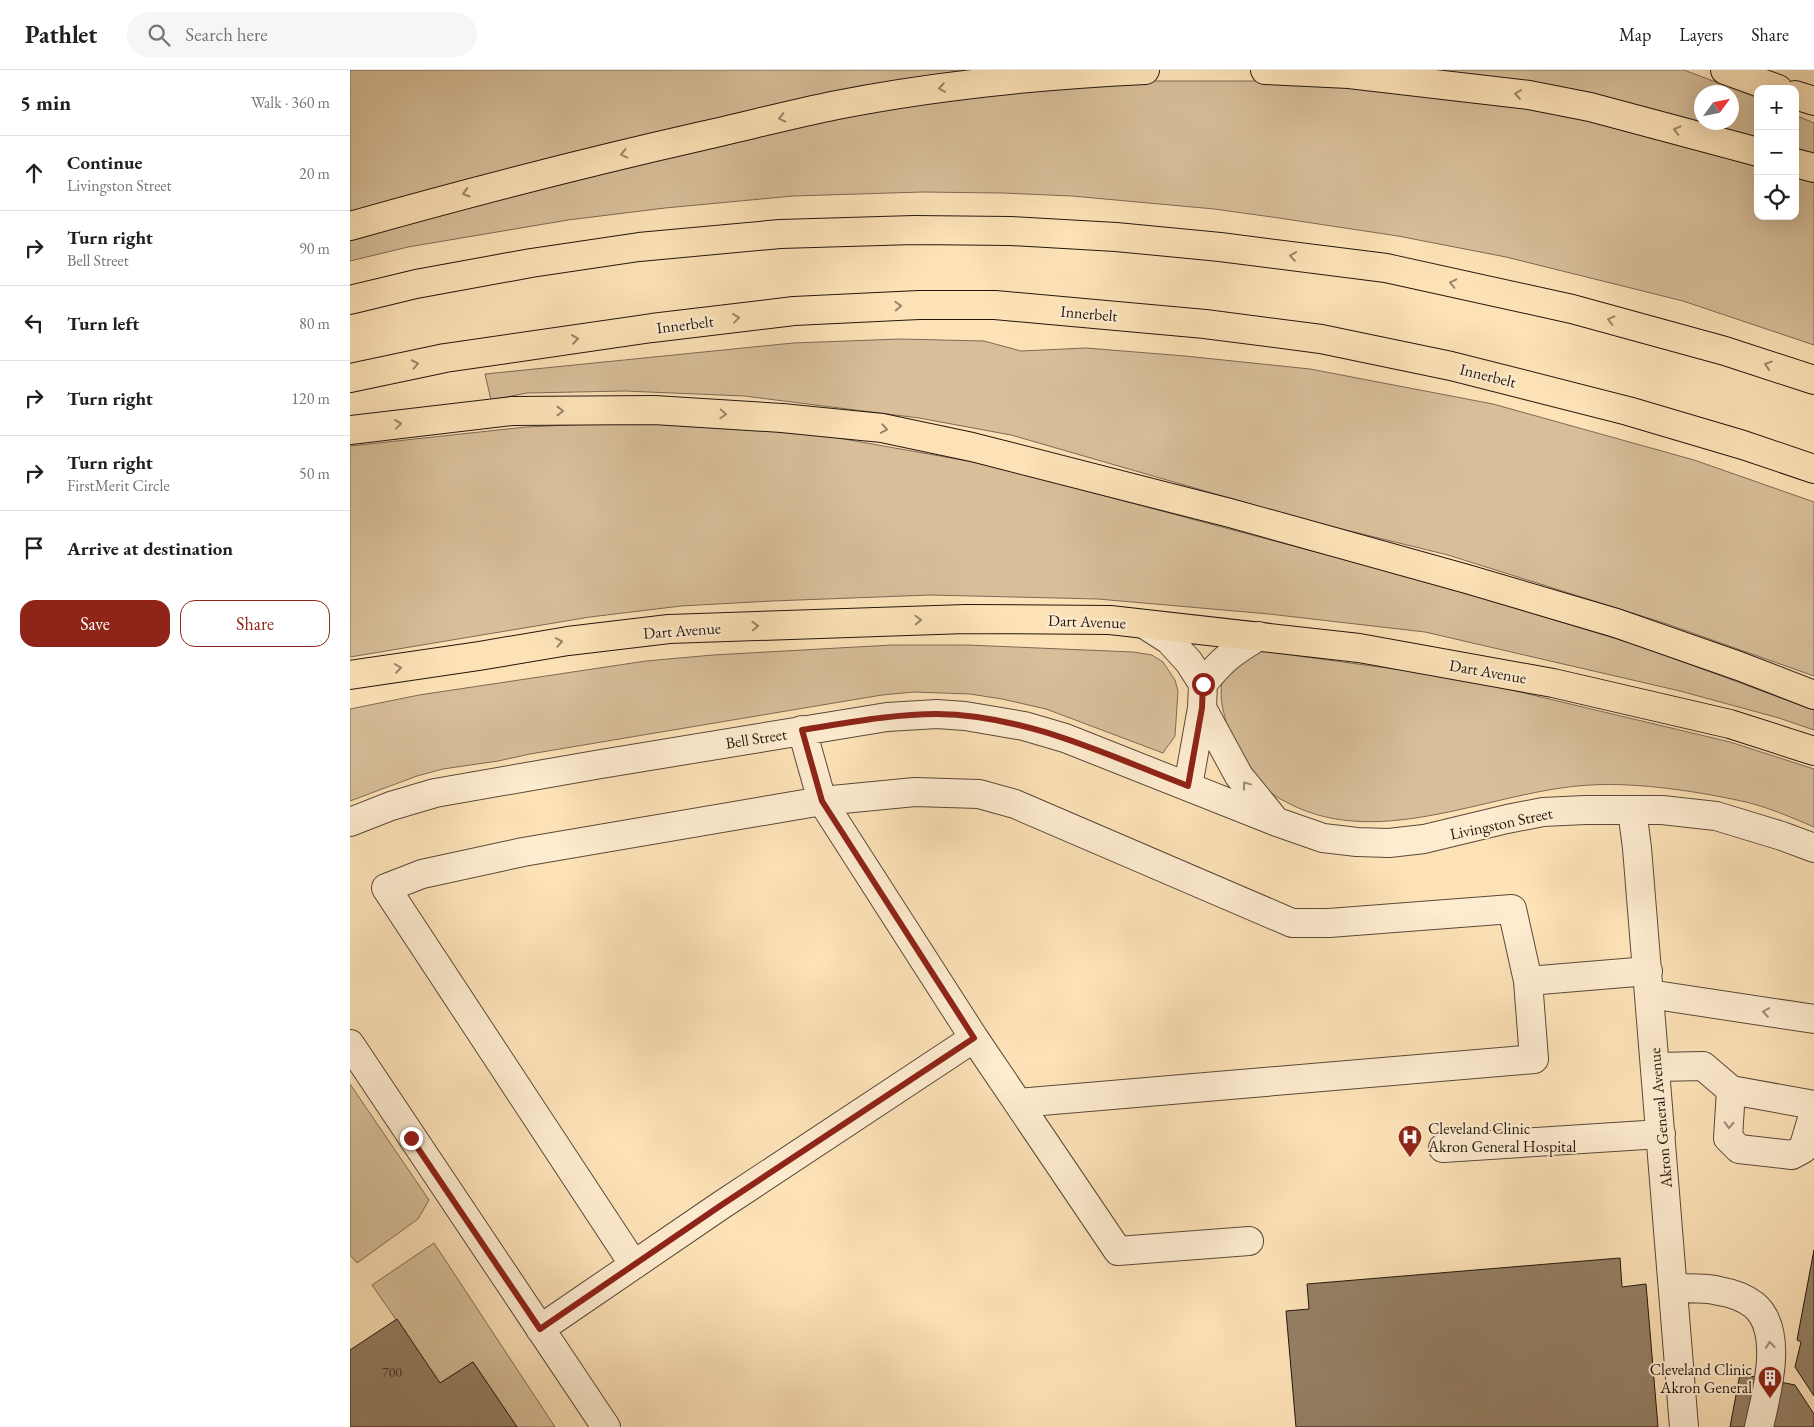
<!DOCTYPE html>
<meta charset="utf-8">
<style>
:root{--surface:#fff;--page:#f6f6f6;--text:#202124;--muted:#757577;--line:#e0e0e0;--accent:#8f2418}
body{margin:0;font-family:"EB Garamond",serif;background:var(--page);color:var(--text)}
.controls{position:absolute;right:15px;top:15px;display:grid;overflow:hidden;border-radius:10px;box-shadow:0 5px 20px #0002}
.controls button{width:45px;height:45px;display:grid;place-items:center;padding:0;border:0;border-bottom:1px solid var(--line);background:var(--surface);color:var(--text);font:25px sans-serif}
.compass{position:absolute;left:1344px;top:15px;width:45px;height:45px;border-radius:50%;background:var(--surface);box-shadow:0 5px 20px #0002;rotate:57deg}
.stop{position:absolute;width:15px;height:15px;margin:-11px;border:4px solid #8f2418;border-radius:50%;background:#fff}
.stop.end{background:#8f2418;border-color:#fff;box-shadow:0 1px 5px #0008}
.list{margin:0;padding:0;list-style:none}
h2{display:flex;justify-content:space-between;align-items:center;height:65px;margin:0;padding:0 20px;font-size:21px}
h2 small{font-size:16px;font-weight:400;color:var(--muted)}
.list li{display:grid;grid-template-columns:32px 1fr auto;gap:15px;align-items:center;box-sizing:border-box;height:75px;padding:0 20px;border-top:1px solid var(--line)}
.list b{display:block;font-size:19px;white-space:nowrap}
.list p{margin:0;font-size:16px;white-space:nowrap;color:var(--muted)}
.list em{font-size:16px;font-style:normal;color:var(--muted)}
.actions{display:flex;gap:10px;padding:15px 20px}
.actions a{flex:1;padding:11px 0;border:1px solid var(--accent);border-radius:15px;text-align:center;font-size:18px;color:var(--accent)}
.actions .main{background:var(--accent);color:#fff}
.icon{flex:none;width:28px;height:28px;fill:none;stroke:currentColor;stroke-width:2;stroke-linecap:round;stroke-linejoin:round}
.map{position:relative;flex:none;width:1464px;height:1357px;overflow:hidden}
header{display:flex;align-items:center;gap:30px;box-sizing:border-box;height:70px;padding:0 25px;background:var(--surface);border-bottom:1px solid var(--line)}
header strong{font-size:24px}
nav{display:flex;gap:28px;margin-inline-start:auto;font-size:18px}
.search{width:350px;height:45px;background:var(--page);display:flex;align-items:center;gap:12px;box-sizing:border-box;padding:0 18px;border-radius:28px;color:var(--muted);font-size:19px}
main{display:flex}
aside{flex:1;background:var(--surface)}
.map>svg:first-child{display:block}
</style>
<header>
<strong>Pathlet</strong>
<div class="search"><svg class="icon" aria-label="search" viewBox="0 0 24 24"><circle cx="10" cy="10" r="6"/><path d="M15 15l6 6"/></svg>Search here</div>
<nav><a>Map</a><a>Layers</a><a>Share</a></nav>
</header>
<main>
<aside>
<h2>5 min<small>Walk · 360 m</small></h2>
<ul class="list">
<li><svg class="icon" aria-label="ahead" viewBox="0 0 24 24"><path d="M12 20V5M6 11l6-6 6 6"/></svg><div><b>Continue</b><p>Livingston Street</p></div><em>20 m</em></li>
<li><svg class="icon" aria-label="right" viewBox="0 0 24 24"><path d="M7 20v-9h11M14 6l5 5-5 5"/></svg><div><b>Turn right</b><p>Bell Street</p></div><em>90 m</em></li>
<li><svg class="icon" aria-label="left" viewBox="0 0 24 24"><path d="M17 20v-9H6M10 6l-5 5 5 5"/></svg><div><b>Turn left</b></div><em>80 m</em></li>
<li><svg class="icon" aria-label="right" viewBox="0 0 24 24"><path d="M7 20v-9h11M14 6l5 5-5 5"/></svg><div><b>Turn right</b></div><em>120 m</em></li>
<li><svg class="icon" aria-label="right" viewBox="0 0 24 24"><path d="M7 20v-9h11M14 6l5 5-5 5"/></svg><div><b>Turn right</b><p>FirstMerit Circle</p></div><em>50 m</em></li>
<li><svg class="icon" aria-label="arrive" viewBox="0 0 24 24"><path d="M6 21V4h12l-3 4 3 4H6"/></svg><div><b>Arrive at destination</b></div></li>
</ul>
<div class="actions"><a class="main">Save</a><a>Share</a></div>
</aside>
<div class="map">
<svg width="1464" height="1357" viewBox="0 0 1464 1357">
<rect width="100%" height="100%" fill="#fde2b7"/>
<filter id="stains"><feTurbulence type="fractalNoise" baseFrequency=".004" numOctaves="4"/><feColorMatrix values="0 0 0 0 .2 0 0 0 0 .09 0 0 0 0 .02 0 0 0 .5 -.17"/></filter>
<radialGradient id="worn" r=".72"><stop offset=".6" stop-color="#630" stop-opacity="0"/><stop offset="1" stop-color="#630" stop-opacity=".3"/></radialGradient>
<path fill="#d8bf9a" stroke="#7e6a54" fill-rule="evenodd" d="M 0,0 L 654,0 L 0,143 Z
M 1054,0 L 1334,0 L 1408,28 L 1408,69 ZM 1352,22 L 1382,22 L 1382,52 L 1352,52 Z
M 799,11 L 962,11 L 1112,26 L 1228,46 L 1408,93 L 1408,146 L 1445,146 L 1445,105 L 1464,111 L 1464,275 L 1333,231 L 1156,187 L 1048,166 L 929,148 L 864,139 L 722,126 L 652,123 L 573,122 L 443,126 L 315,138 L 218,150 L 58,177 L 0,191 L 0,170 L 73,145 L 484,47 L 675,18 Z
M 1445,45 L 1464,53 L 1464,83 L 1445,78 Z
M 550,269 L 634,271 L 671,281 L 736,278 L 835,286 L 960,299 L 1143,334 L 1344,390 L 1464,432 L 1464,606 L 1317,554 L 1098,485 L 959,451 L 661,365 L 569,348 L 394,326 L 275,321 L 177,323 L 141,330 L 135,304 L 443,273 Z
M 307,351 L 449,361 L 635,394 L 1071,510 L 1287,575 L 1464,640 L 1464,660 L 1429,648 L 1330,621 L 1075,562 L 919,544 L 748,529 L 580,525 L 422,531 L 331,536 L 240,547 L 0,587 L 0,376 L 176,357 Z
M 542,575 L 617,575 L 783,582 L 802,585 L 813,592 L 825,610 L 828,621 L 825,666 C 821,673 817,676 813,683 L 696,639 L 652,629 L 620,624 L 564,622 L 532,625 L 484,633 L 180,684 L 148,691 L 93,699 L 67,706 L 0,731 L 0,639 L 69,625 L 296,591 L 363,585 Z
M 912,581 L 1111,608 L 1380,672 L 1464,699 L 1464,757 C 1443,748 1422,739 1400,733 C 1353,722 1288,712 1240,715 C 1144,720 1032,781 940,734 C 935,731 929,729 924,725 C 910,715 890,692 883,676 C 879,668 878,659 876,651 C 869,628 867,605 887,589 C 893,584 905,583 912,581 Z
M 0,1014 L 79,1130 L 68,1149 L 7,1193 L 0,1185 Z
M 84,1173 L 205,1357 L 167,1357 L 123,1292 L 90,1313 L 22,1215 Z"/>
<path fill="#958065" stroke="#24160d" d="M 1464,1180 L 1464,1326 L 1445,1297 L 1451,1272 L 1447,1270 Z
M 1270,1188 L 1272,1217 L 1296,1214 L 1308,1357 L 946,1357 L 936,1241 L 959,1239 L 957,1214 Z
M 47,1249 L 90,1313 L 123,1292 L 167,1357 L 0,1357 L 0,1280 Z
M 1390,1304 L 1445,1315 L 1464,1344 L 1464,1357 L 1380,1357 Z"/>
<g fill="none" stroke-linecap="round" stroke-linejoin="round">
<defs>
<path id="minor" d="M 794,554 L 819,570 L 839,592 L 853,614 L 852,638 L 838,716
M 853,614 C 872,589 883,582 909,566
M 852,638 L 889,706 L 924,749
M 452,660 L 472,731 L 624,968
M 1282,740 L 1287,778 L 1334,1357
M 0,752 L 41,736 L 85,723 L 251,694 L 537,647 L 587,644 L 615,646 L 674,656 L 715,668 L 927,752 L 973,768 L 1007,772 L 1039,773 L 1074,769 L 1157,749 L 1193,742 L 1235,740 L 1312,740 L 1366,746 L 1432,766 L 1464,778
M 1299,924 L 1464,949
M 0,974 L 256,1357
M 1306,997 L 1353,996 L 1381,1020 L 1378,1068 L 1389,1079 L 1442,1085 L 1453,1079 L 1464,1042
M 1381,1020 L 1464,1035
M 668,1033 L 1184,989 L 1178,911
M 1093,1078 L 1311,1064
M 284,1195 L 36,818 L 72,804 L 173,782 L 472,731 L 565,722 L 629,724 L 665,734 L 942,853 L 979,853 L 1162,839 L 1178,911 L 1298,901
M 1323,1218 C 1338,1219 1355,1217 1369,1221 C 1381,1223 1395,1228 1404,1235 C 1435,1261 1416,1325 1409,1357
M 190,1259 L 370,1136 L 624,968 L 768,1181 L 899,1171"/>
<path id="major" d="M 1375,0 L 1428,19
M 1445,25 L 1464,31
M 0,605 L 129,586 L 218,571 L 319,559 L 616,549 L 760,550 L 1009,578 L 1203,613 L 1380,654 L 1464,681"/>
<path id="highway" d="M 915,0 L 999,4 L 1179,25 L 1240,37 L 1408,82
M 1445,93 L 1464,98
M 0,156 C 117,123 233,93 352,66 C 397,56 442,44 487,35 C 588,15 692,5 795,0
M 0,230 L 66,214 L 181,193 L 289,177 L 430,164 L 564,160 L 661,161 L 766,167 L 870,177 L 1036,198 L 1222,239 L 1375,281 L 1464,310
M 0,308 L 95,288 L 302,258 L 444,241 L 569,235 L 645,235 L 855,254 L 971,269 L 1101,296 L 1278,341 L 1393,375 L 1464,399
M 0,360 L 162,341 L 304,340 L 432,348 L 532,358 L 622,377 L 880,443 L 1117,509 L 1266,553 L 1389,596 L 1464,625"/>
</defs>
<use href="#minor" stroke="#5a4938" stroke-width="30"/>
<use href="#major" stroke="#24160d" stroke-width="30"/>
<use href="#highway" stroke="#24160d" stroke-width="30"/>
<use href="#minor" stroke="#feecd0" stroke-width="28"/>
<use href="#major" stroke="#fde2b7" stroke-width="28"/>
<use href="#highway" stroke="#fde2b7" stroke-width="28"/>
</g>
<defs><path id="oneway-chevron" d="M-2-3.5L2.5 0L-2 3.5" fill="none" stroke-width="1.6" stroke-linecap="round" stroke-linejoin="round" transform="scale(1.25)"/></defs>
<g stroke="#9b866a">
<use href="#oneway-chevron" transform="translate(592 18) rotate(172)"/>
<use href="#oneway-chevron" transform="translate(1168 24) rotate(-172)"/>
<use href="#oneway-chevron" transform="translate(432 48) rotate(167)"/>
<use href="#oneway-chevron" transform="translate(1327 60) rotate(-166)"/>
<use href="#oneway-chevron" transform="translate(274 84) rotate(167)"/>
<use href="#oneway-chevron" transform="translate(116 123) rotate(164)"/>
<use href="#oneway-chevron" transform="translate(943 186) rotate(-172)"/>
<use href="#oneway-chevron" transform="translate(1103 213) rotate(-167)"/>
<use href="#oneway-chevron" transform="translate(548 236) rotate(-3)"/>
<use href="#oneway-chevron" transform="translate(386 248) rotate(-7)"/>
<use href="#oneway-chevron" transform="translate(1261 250) rotate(-165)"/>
<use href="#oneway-chevron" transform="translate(225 269) rotate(-8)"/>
<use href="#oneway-chevron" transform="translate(65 294) rotate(-12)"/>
<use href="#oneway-chevron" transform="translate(1418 295) rotate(-162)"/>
<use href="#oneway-chevron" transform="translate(210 341)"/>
<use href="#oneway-chevron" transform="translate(373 344) rotate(3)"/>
<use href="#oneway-chevron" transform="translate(48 354) rotate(-7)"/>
<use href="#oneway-chevron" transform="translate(534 359) rotate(10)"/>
<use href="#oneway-chevron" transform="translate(568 550) rotate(-2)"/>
<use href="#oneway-chevron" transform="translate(405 556) rotate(-2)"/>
<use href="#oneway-chevron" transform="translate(209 572) rotate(-10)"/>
<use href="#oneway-chevron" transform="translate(48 598) rotate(-8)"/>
</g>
<g stroke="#9c8c78">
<use href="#oneway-chevron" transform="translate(896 715) rotate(-127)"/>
<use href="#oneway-chevron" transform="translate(1416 942) rotate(-171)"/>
<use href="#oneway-chevron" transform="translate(1379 1055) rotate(93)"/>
<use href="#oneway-chevron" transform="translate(1420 1275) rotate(-95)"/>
</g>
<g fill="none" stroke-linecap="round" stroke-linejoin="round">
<path stroke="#8f2418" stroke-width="6" d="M 61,1068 L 190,1259 L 370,1136 L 624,968 L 472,731 L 452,660 C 497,653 542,644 587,644 C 676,645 757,685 838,716 L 852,638 L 853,614"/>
</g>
<defs>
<symbol id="hospital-pin" viewBox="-11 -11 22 30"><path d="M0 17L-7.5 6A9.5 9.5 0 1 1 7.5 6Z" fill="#8f2418" stroke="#feecd0"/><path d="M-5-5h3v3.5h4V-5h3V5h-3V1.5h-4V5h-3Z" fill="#fff"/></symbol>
<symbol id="building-pin" viewBox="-11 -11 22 30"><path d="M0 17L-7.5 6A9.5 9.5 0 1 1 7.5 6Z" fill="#8f2418" stroke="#feecd0"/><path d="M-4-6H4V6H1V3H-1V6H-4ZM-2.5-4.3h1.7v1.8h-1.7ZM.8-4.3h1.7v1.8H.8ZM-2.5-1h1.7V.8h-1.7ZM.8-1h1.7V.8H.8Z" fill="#fff"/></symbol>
</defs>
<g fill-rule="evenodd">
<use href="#hospital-pin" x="1046" y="1053" width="28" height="38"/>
<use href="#building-pin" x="1406" y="1294" width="28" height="38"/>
</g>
<g text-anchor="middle" stroke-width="4" stroke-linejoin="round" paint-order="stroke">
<g font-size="14" fill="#403023">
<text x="42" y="1307">700</text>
</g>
<g font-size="16" fill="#24160d" stroke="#feecd0">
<text transform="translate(739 243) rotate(5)" y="6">Innerbelt</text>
<text transform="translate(335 254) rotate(-7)" y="6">Innerbelt</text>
<text transform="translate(1138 305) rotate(14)" y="6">Innerbelt</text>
<text transform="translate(737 551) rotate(2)" y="6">Dart Avenue</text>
<text transform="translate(332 560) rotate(-4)" y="6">Dart Avenue</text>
<text transform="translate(1138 601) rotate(10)" y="6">Dart Avenue</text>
<text transform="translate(406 668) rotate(-9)" y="6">Bell Street</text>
<text transform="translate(1151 753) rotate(-12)" y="6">Livingston Street</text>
<text transform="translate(1310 1048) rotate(-95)" y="6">Akron General Avenue</text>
</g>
<g font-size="16" fill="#24160d" stroke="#feecd0" text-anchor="start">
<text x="1078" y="1064">Cleveland Clinic<tspan x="1078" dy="18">Akron General Hospital</tspan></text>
<text x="1402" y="1305" text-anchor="end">Cleveland Clinic<tspan x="1402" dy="18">Akron General</tspan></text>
</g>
</g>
<rect width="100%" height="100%" filter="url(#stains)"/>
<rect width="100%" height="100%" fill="url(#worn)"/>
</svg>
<div class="controls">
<button>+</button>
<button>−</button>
<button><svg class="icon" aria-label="locate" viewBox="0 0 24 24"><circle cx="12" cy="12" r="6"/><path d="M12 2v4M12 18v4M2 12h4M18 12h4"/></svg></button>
</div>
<svg class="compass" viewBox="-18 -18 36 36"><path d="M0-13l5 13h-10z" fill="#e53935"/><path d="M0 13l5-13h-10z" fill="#757577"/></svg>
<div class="stop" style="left:853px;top:614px"></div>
<div class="stop end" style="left:61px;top:1068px"></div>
</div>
</main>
